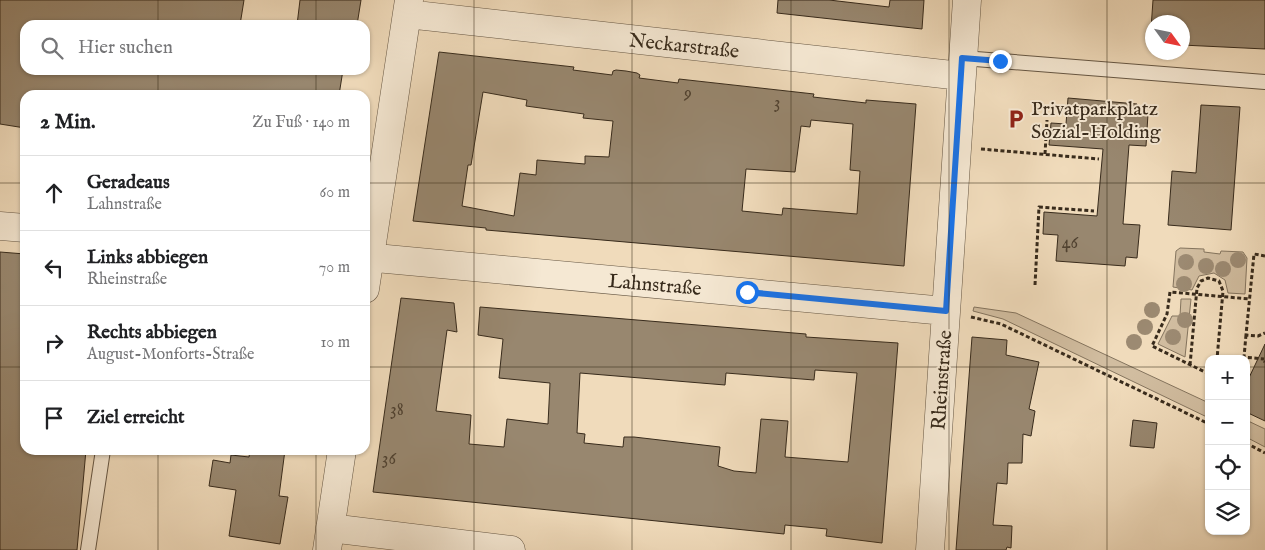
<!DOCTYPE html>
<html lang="de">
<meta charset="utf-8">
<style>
:root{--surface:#fff;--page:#f2f2f2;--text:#202124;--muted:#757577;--line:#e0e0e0}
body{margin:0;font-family:"IM FELL English",serif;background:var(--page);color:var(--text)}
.controls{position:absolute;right:15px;bottom:15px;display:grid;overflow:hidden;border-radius:10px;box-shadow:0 1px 4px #0004}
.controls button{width:45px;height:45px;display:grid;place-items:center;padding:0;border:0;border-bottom:1px solid var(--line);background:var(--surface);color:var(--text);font:25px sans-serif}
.compass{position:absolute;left:1145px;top:15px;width:45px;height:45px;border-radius:50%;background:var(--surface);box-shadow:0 1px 4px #0004;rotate:123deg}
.stop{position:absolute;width:15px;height:15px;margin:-11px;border:4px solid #1a73e8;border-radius:50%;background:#fff}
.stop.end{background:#1a73e8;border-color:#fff;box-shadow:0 1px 5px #0008}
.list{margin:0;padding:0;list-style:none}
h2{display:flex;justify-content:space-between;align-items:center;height:65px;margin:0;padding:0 20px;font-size:21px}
h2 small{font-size:16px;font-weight:400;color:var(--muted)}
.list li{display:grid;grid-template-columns:32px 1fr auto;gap:15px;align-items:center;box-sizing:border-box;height:75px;padding:0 20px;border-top:1px solid var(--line)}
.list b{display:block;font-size:19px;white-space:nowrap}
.list p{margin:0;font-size:16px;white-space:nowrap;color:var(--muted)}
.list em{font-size:16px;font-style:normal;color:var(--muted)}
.icon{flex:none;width:28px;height:28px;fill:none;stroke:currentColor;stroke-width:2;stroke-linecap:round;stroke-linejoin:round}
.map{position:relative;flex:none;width:1265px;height:550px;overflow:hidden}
.search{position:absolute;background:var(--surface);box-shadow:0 1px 4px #0004;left:20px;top:20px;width:350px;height:55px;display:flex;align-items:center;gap:12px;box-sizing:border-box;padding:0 18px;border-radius:15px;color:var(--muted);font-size:19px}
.panel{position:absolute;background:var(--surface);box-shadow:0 1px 4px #0004;left:20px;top:90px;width:350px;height:365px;border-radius:15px}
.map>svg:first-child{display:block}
</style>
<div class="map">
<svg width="1265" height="550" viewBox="0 0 1265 550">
<rect width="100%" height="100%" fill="#f0dbbb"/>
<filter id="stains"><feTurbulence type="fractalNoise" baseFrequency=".004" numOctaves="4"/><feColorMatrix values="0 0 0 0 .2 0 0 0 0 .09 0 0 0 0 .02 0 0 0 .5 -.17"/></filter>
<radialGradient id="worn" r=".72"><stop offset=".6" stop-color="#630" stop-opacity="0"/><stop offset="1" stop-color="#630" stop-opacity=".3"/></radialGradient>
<path fill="#d1bda0" stroke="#84745e" d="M 1180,248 L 1204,249 L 1204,252 L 1220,254 L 1221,251 L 1243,252 L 1247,258 L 1245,294 L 1228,293 L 1225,280 L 1214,273 L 1199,276 L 1192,290 L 1173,287 L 1176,251 Z
M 1181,299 L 1191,299 L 1185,357 L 1158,344 L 1172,316 L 1180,316 Z
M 974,307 L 1016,313 L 1209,403 L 1209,418 L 1003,319 L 973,311 Z
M 1246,420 L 1265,429 L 1265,447 L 1246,437 Z"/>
<path fill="#98876f" stroke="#382b1c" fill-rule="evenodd" d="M 0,0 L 244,0 L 240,25 L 25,25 L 25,70 L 343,70 L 339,95 L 25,95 L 25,128 L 0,124 Z
M 300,0 L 361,0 L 357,25 L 297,25 Z
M 778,0 L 829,0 L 889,7 L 890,0 L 924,0 L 922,29 L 777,13 Z
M 1153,0 L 1265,0 L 1265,49 L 1182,45 L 1182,22 L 1152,22 L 1152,43 L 1150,43 Z
M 439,52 L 574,67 L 573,70 L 612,75 L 613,71 L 616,70 L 626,71 L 637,73 L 640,75 L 639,78 L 678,83 L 679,79 L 814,94 L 813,97 L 866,103 L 866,100 L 916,104 L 904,266 L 486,230 L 486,228 L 413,221 ZM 483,92 L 527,100 L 526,106 L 584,114 L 583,118 L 613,121 L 609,157 L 585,156 L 585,164 L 537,160 L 536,175 L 520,173 L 514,216 L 462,206 L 468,165 L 471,165 ZM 811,120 L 853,124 L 850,170 L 860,171 L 857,214 L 783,208 L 782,215 L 742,211 L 746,169 L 795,172 L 801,126 L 810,127 Z
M 1068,98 L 1137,104 L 1136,113 L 1148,114 L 1146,146 L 1129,145 L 1123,224 L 1140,225 L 1137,258 L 1126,257 L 1125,266 L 1056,261 L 1058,235 L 1043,234 L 1044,212 L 1097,216 L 1103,149 L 1049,145 L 1051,123 L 1066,124 Z
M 1201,105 L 1240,107 L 1231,230 L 1168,225 L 1172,171 L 1196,173 Z
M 0,252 L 25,254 L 25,450 L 86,450 L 77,550 L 0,550 Z
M 401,298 L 454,303 L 457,332 L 447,330 L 436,411 L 471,415 L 469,444 L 504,447 L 507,419 L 548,424 L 550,383 L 499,378 L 503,339 L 478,335 L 480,307 L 806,334 L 806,337 L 898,343 L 882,543 L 826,536 L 827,529 L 785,525 L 784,534 L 373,492 ZM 815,370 L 857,373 L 848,462 L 785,457 L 788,421 L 761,419 L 756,473 L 734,471 L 718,466 L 720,447 L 634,437 L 624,437 L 623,447 L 584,443 L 585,434 L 577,433 L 580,373 L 725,385 L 726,373 L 814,380 Z
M 972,337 L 1007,340 L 1006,355 L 1039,362 L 1029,409 L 1035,411 L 1031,436 L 1023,434 L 1022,463 L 1008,463 L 1007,484 L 997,483 L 993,525 L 1012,526 L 1011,548 L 1007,547 L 1006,550 L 956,550 Z
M 1265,344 L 1265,421 L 1246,412 L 1246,384 Z
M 1133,420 L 1157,423 L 1154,448 L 1130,446 Z
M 250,450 L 285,450 L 279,496 L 288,497 L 280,544 L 229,536 L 236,490 L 209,486 L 213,460 L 230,463 L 231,455 L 249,457 Z"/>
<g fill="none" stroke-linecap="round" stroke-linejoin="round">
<defs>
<path id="lane" d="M 963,58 L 1265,82
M 88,550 L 103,450"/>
<path id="street" d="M 407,14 L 961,76
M 0,226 L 25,228
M 365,257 L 945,311
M 365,289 L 409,0
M 330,528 L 511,550
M 327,550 L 342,450
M 930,550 L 967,0"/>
</defs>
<use href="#lane" stroke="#665744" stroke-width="16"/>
<use href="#street" stroke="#665744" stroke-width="29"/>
<path stroke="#382b1c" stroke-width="3" stroke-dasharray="4 2.5" stroke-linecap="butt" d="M 981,149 L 1099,159
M 1045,154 L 1047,120
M 1265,256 L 1254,254 L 1246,335 L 1258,336 L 1265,333
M 1035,285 L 1039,207 L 1094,211
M 971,317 L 1001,324 L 1209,424
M 1246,335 L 1244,357 L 1264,359
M 1264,361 L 1265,362
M 1190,365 L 1197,288 L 1201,281 L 1208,278 L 1219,281 L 1223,291 L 1217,359
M 1209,374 L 1152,346 L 1167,314 L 1170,292 L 1250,299
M 1246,443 L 1265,453"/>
<use href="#lane" stroke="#f5e8d3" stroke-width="14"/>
<use href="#street" stroke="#f5e8d3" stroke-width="28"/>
</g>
<g fill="#9c8a72">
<circle cx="1238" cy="260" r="8"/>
<circle cx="1186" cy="262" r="8"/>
<circle cx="1206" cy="266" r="8"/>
<circle cx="1223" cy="269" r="8"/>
<circle cx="1184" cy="284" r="8"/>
<circle cx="1152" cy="310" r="8"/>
<circle cx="1185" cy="320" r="8"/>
<circle cx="1145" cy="327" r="8"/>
<circle cx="1173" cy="337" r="8"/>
<circle cx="1134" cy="342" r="8"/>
</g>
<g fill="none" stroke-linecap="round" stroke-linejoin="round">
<path stroke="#1a73e8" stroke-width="6" d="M 747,292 L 946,311 L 962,58 L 1000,61"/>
</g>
<path fill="none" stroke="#382b1c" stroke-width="1" stroke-opacity="0.55" d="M 158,0 L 158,25M 316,0 L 316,25M 474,0 L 474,550M 632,0 L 632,550M 791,0 L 791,550M 949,0 L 949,550M 1107,0 L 1107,550M 158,70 L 158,95M 316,70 L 316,95M 0,183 L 25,183M 365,183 L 1265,183M 0,367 L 25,367M 365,367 L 1209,367M 1246,367 L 1265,367M 158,450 L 158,550M 316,450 L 316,550"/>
<defs>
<symbol id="parking-bare" viewBox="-9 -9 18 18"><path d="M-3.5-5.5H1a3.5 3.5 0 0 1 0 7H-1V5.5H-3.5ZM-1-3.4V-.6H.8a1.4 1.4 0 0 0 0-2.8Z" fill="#8f2418" stroke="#f5e8d3" stroke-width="2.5" paint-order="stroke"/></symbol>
</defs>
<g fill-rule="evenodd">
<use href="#parking-bare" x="1002" y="105" width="28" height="28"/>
</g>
<g text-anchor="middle" stroke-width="4" stroke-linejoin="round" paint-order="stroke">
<g font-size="18" fill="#504231">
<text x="688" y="98">9</text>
<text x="777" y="108">3</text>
<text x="1070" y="248">46</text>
<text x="397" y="415">38</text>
<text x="389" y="464">36</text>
</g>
<g font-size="20" fill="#382b1c" stroke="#f5e8d3">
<text transform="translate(684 45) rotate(6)" y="7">Neckarstraße</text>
<text transform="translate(655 284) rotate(5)" y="7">Lahnstraße</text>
<text transform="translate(941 380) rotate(-86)" y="7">Rheinstraße</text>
</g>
<g font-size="20" fill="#382b1c" stroke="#f5e8d3" text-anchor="start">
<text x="1031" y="115">Privatparkplatz<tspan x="1031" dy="23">Sozial-Holding</tspan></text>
</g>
</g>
<rect width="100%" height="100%" filter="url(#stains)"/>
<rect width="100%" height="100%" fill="url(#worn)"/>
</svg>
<div class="controls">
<button>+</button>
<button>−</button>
<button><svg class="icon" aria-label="locate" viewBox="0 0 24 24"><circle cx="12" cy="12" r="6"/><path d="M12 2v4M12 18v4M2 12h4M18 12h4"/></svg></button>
<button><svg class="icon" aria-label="layers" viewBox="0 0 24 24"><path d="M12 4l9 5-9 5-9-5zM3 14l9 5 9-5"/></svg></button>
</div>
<svg class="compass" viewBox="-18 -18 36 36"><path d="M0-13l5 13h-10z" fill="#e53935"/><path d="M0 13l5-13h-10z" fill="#757577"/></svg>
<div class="stop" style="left:747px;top:292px"></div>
<div class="stop end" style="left:1000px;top:61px"></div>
<div class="search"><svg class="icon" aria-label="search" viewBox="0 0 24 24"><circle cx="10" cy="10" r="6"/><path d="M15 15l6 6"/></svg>Hier suchen</div>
<section class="panel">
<h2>2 Min.<small>Zu Fuß · 140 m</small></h2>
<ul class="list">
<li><svg class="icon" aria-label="ahead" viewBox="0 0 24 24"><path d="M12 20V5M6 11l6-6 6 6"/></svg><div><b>Geradeaus</b><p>Lahnstraße</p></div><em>60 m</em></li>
<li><svg class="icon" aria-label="left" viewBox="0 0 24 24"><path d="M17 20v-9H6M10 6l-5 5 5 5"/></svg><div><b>Links abbiegen</b><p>Rheinstraße</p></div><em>70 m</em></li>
<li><svg class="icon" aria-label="right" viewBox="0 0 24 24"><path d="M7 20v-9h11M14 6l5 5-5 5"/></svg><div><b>Rechts abbiegen</b><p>August-Monforts-Straße</p></div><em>10 m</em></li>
<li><svg class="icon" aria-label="arrive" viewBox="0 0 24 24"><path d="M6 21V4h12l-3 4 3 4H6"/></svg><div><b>Ziel erreicht</b></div></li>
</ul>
</section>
</div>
